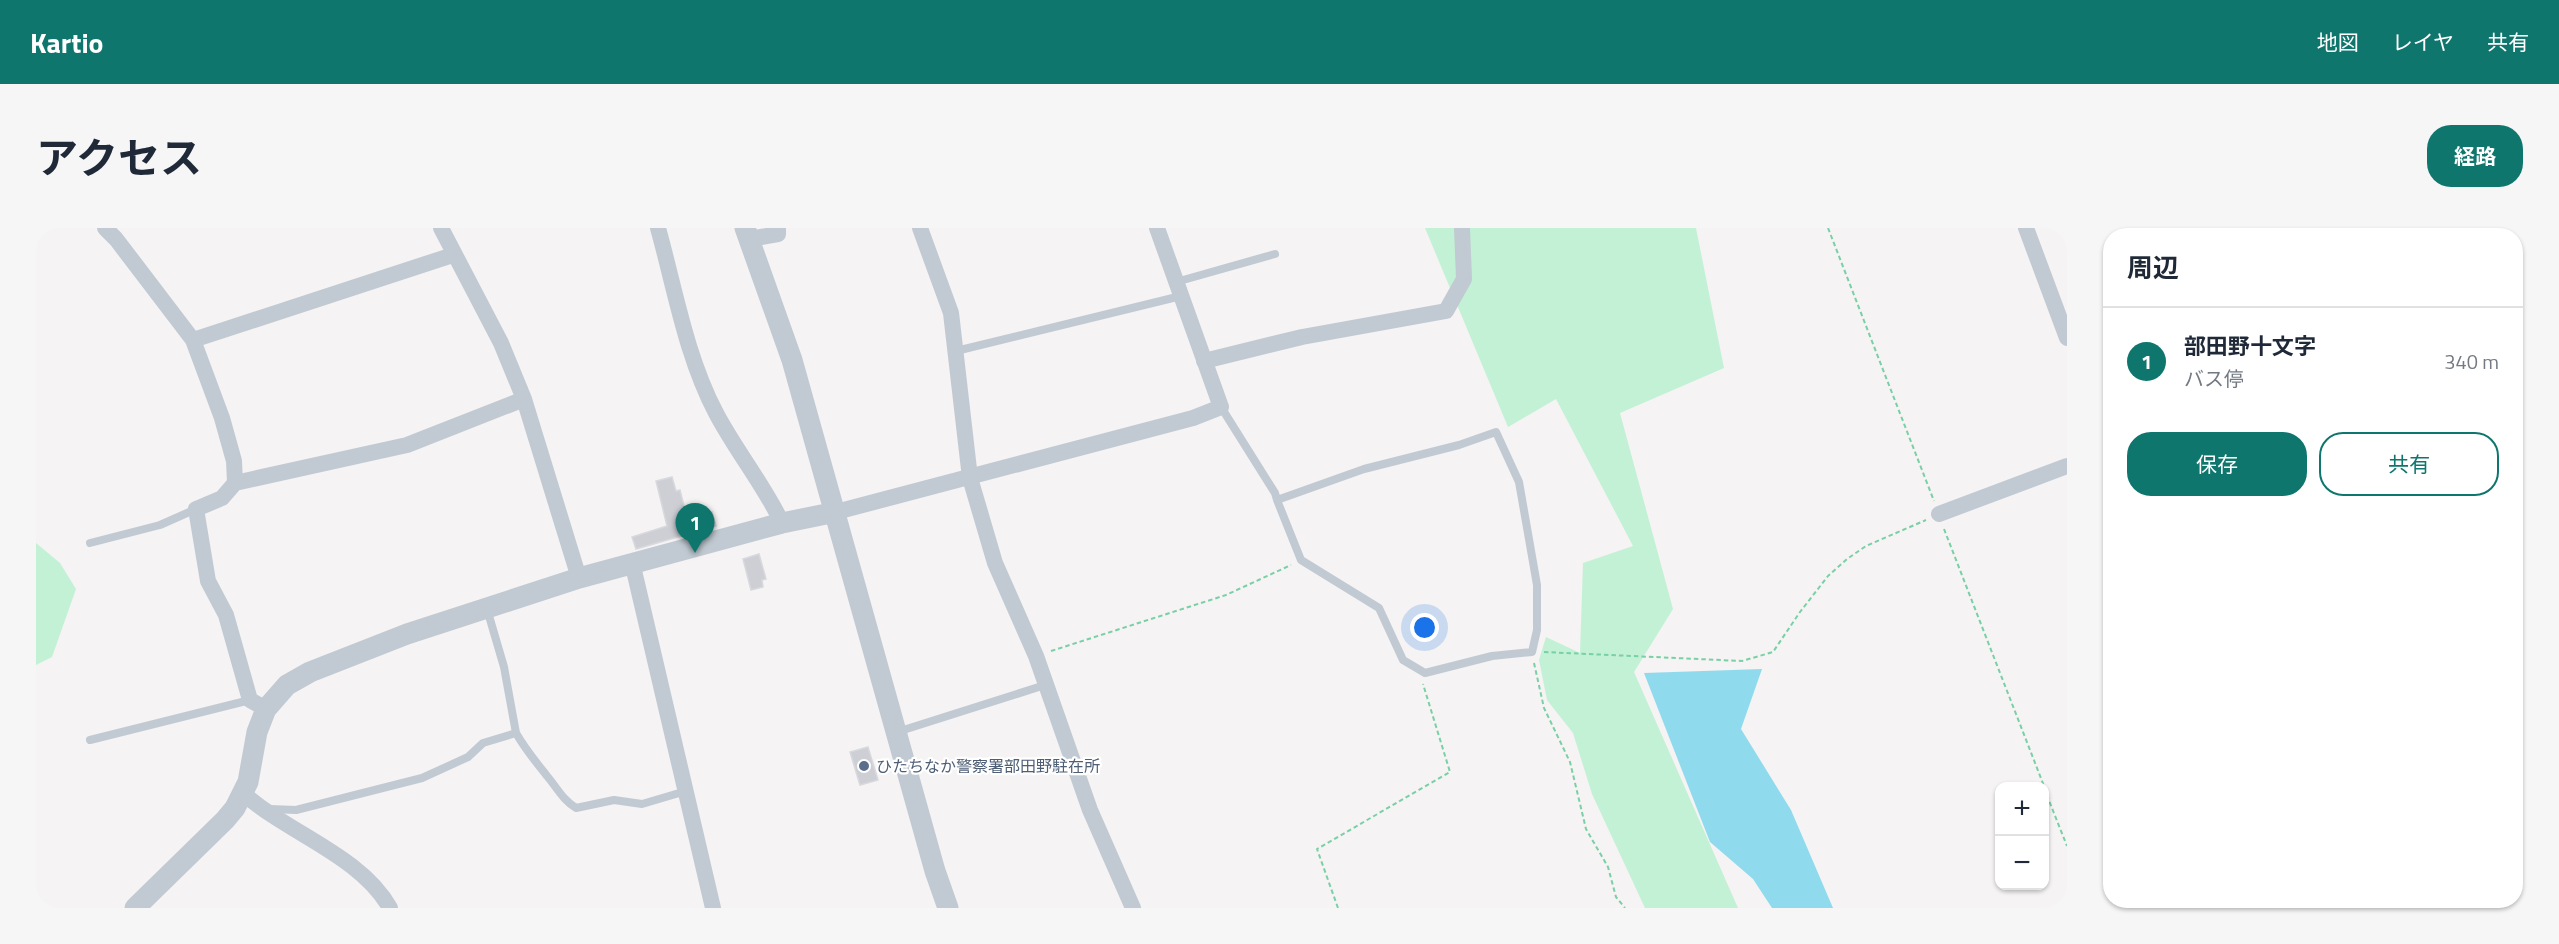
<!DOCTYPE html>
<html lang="ja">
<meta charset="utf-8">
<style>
:root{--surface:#fff;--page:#f6f6f7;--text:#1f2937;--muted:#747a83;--line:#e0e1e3;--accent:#0f766e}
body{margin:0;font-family:"Titillium Web","Noto Sans JP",sans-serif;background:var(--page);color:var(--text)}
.controls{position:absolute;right:18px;bottom:18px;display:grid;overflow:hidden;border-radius:12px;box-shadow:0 2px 4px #0004}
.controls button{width:54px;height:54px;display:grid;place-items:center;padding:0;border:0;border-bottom:2px solid var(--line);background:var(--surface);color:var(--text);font:30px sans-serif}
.you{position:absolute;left:1389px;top:400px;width:21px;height:21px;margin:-15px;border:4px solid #fff;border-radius:50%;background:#1a73e8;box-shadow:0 0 0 9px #1a73e833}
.badge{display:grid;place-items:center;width:39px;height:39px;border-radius:50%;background:var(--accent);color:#fff;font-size:20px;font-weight:700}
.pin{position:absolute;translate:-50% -50px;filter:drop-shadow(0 2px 3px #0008)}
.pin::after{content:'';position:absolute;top:32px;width:21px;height:18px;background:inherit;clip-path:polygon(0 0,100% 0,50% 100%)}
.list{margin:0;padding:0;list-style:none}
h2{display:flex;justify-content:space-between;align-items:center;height:78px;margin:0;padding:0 24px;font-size:26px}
h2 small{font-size:20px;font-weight:400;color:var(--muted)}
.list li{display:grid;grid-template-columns:39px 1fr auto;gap:18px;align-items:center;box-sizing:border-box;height:108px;padding:0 24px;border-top:2px solid var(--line)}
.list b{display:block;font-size:22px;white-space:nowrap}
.list p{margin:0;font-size:20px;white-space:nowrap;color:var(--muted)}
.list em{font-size:20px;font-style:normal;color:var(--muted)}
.actions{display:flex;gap:12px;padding:18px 24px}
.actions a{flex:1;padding:14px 0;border:2px solid var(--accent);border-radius:24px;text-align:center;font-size:21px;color:var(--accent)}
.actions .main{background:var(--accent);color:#fff}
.map{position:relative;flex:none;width:2031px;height:680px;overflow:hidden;border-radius:24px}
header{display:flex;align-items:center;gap:36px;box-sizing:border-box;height:84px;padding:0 30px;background:var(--accent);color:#fff}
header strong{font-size:28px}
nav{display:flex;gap:33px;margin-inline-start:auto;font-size:21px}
.intro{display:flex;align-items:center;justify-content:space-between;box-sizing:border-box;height:144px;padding:0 36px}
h1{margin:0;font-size:42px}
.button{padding:15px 27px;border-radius:24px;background:var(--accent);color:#fff;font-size:21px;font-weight:700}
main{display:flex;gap:36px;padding:0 36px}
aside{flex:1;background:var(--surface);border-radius:24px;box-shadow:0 2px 4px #0004}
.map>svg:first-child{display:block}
</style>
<header>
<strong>Kartio</strong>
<nav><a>地図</a><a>レイヤ</a><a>共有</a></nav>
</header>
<div class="intro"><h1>アクセス</h1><a class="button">経路</a></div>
<main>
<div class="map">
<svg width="2031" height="680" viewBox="0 0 2031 680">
<rect width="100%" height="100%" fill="#f5f3f3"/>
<path fill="#c3f1d5" d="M 1389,0 L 1660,0 L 1688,140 L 1584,185 L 1637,381 L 1598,444 L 1702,680 L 1609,680 L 1556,566 L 1537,505 L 1511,472 L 1503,432 L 1510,409 L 1544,425 L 1547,335 L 1597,318 L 1520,171 L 1472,199 Z
M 0,315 L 24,335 L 40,361 L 16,429 L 0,437 Z"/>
<path fill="#90daee" d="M 1726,441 L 1705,501 L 1755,582 L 1797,680 L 1736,680 L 1717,651 L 1674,614 L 1608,445 Z"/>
<path fill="#cdcfd5" stroke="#d7d9de" stroke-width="1.5" d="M 636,249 L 640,263 L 644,262 L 649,282 L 652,281 L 654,291 L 676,284 L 680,298 L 600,321 L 596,309 L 631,298 L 620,253 Z
M 723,326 L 730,351 L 726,352 L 727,359 L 715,362 L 707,331 Z
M 832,519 L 842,552 L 824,557 L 814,524 Z"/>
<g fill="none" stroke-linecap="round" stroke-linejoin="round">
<path stroke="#7ad0a6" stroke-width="2" stroke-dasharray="4.5 3" stroke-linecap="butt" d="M 1792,0 L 1898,273
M 1908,301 L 2008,558
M 1015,423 L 1190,367 L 1255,337
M 1508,424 L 1706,433 L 1737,424 L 1764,384 L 1792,348 L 1811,331 L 1830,318 L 1890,292
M 1498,435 L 1508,480 L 1534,534 L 1550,601 L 1572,639 L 1580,669 L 1589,680
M 2008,560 L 2031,618
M 1302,680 L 1281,621 L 1414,544 L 1387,456"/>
<path stroke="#c1cad2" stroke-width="8" d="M 1140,54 L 1239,26
M 920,123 L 1145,68
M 1185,179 L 1239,265 L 1241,272 L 1265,332 L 1343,380 L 1367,432 L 1389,445 L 1456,428 L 1496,424 L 1501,402 L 1501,357 L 1483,254 L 1460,204 L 1423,217 L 1328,241 L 1241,272
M 54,315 L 124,297 L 160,281
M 451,381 L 468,439 L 480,505
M 861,504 L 1009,457
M 54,512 L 214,472
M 234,581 L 260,582 L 386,550 L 432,529 L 447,515 L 480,505 C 489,521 500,534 511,548 C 522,561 526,571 540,580 L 578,572 L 606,576 L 650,563"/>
<path stroke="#c1cad2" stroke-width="16" d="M 69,0 L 80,11 L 157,112 L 186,190 L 198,233 L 199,255
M 405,0 L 465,115 L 488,171 L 543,350
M 622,0 C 639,61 650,128 680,185 C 700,223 728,257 746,295
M 884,0 L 915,85 L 934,250 L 959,335 L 1000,428 L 1054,582 L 1097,680
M 1990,0 L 2031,110
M 714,11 L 742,6 L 742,0
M 157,112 L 417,27
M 1168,133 L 1266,109 L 1410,83 L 1428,51 L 1426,0
M 800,284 L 1157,190 L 1185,179 L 1121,0
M 1903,286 L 2031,238
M 596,334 L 677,680
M 230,481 L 214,472 L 190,387 L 172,353 L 160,281 L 186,270 L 199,255 L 371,217 L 488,171
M 207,565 C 251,605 324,627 354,680"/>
<path stroke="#c1cad2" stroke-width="21" d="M 709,0 L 756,132 L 899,643 L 912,680
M 99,680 L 189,592 L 199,580 L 212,554 L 221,504 L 230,481 L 251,457 L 274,444 L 371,406 L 543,350 L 746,295 L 800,284"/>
</g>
<circle fill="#5c6f8a" stroke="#fff" stroke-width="2" cx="828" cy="538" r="6"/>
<g text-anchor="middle" stroke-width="4.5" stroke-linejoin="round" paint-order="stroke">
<g font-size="16" fill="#4e5e75" stroke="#fff" text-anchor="start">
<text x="840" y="544">ひたちなか警察署部田野駐在所</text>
</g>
</g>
</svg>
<div class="controls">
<button>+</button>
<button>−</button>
</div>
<div class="you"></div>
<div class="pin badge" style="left:659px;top:325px">1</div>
</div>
<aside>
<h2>周辺<small></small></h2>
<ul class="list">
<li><span class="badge">1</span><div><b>部田野十文字</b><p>バス停</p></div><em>340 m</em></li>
</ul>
<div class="actions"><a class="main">保存</a><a>共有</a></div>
</aside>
</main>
